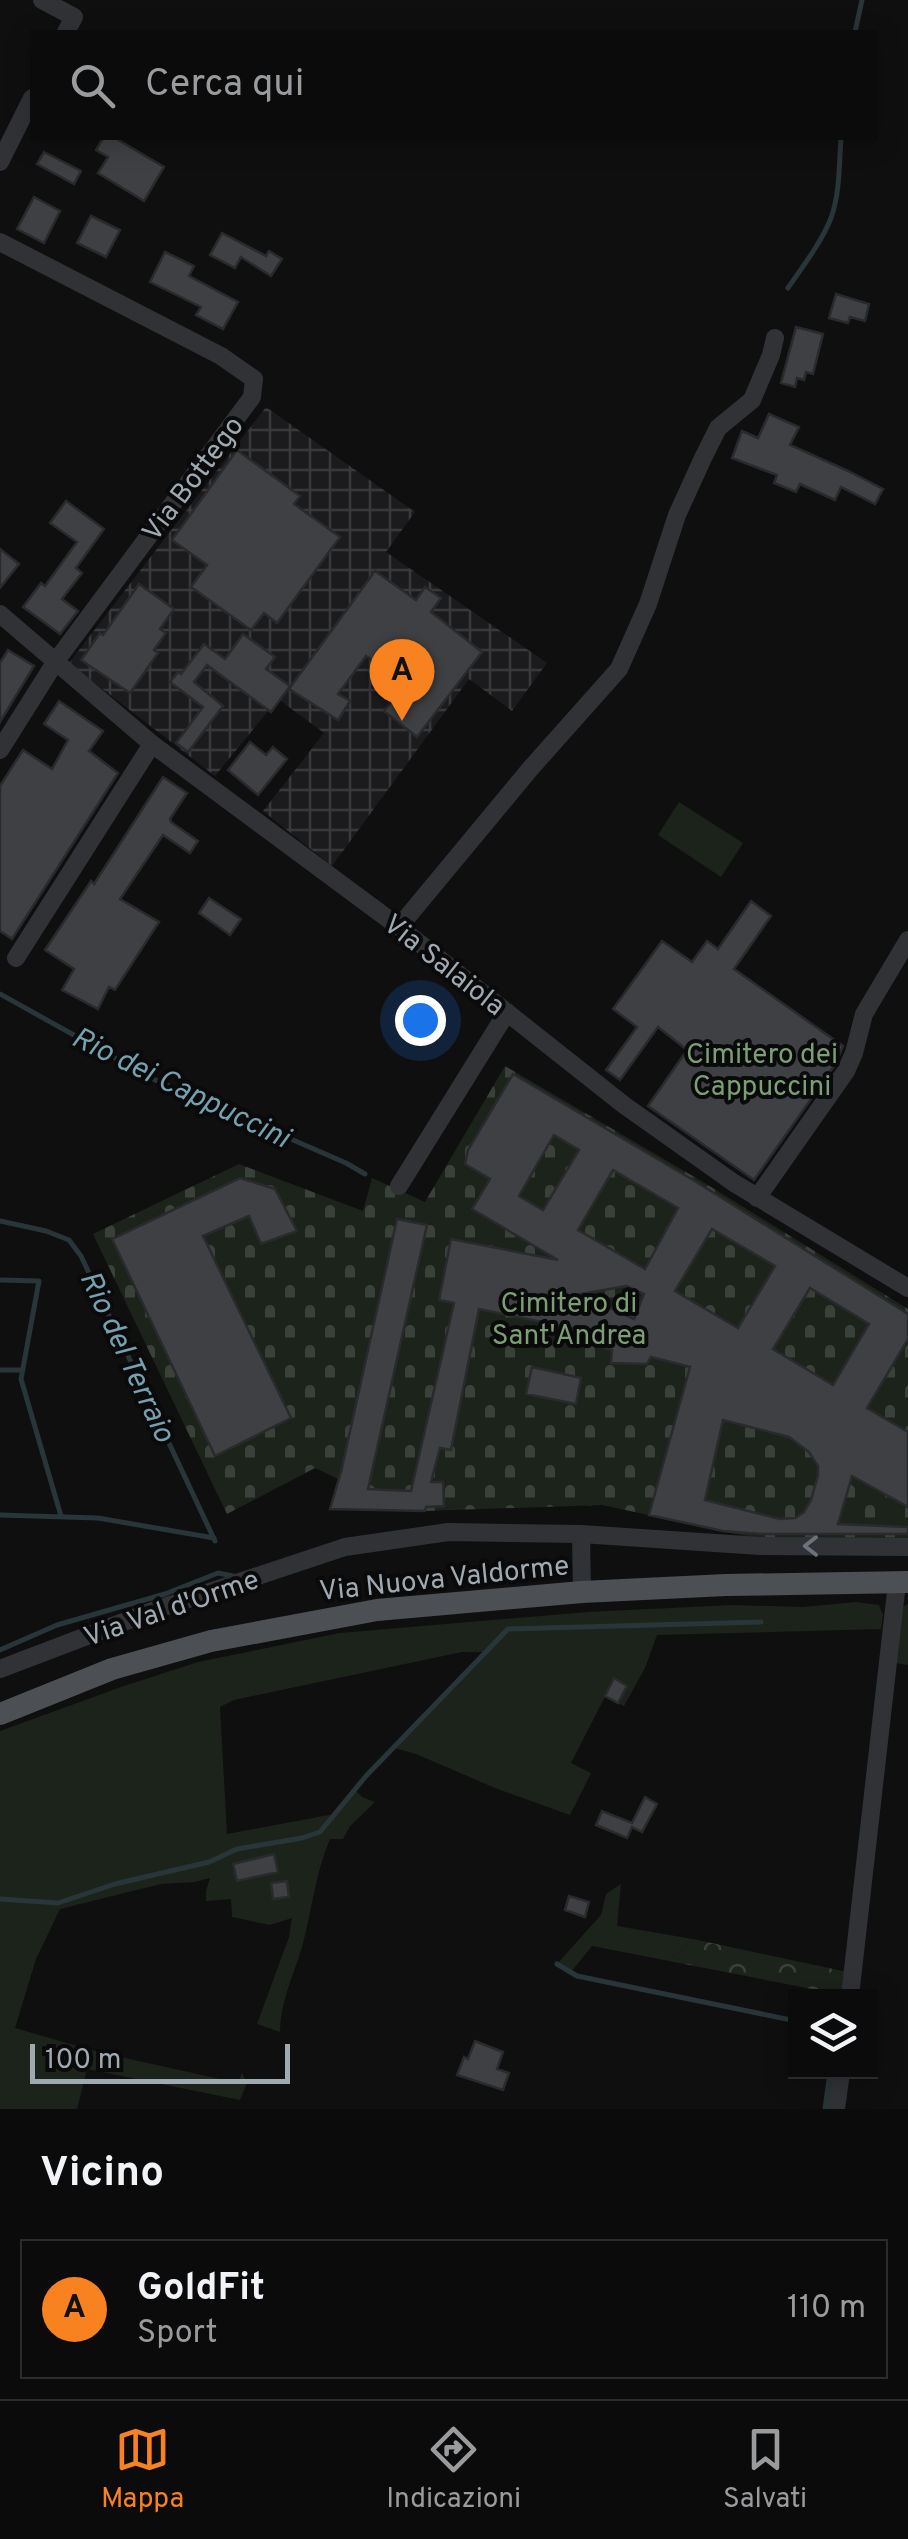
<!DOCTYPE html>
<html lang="it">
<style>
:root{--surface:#0b0b0c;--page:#141415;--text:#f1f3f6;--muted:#9a9b9d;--line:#2b2b2d;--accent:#f88120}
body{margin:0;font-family:Overpass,sans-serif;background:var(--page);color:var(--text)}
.controls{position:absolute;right:30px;bottom:30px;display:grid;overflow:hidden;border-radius:0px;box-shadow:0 5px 25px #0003}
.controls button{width:90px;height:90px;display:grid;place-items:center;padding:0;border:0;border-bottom:2px solid var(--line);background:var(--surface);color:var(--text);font:50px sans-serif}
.scale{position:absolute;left:30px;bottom:25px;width:260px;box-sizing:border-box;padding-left:10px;border:5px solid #9fa9b2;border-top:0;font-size:28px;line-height:35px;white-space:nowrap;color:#9fa9b2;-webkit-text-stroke:8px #0a0a0b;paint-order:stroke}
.you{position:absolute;left:420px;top:1020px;width:35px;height:35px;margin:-25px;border:8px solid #fff;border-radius:50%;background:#1a73e8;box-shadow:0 0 0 15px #1a73e833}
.badge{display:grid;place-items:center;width:65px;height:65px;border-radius:50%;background:var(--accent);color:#111;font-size:32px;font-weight:700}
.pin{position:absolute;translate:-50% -82px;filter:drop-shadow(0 2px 5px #0008)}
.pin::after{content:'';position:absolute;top:52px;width:35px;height:30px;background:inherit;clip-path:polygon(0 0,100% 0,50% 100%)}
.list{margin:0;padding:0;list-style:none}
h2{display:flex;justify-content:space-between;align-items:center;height:130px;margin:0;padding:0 40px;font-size:42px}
h2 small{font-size:32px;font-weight:400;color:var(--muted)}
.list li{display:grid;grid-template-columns:65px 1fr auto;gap:30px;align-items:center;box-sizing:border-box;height:140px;margin:0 20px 20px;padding:0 20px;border:2px solid var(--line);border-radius:0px}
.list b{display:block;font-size:38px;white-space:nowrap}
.list p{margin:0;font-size:32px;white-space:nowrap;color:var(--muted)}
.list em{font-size:32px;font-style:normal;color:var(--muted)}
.icon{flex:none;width:55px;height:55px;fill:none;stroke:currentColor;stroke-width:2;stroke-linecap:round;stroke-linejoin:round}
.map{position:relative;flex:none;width:908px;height:2109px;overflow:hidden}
.search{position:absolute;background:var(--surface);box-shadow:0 5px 25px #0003;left:30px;right:30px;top:30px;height:110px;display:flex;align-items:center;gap:25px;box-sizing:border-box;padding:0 35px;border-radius:0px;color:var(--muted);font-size:38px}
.sheet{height:290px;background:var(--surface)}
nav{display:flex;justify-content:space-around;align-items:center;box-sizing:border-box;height:140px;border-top:2px solid var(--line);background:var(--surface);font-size:28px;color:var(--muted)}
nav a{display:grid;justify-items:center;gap:5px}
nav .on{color:var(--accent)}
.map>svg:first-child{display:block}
</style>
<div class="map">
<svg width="908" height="2109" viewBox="0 0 908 2109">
<defs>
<pattern id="industrial-grid" width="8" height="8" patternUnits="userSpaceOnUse" patternTransform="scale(2.5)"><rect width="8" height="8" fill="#1b1b1d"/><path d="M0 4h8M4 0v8" fill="none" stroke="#39393b"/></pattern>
<pattern id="forest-crowns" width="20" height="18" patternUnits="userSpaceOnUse" patternTransform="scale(2.5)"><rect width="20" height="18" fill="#1c231b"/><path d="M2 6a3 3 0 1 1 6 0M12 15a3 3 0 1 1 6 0" fill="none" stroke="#3a403a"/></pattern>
<pattern id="cemetery-stones" width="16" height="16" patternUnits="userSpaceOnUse" patternTransform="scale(2.5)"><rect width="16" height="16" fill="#1c231b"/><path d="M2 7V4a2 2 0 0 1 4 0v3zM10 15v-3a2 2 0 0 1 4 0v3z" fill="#3a403a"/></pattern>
</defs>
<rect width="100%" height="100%" fill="#0f0f10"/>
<path fill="url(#industrial-grid)" d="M 266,407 L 415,512 L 386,552 L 547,663 L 512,711 L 469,679 L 332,866 L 263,811 L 324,733 L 278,699 L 215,776 L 69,663 Z"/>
<path fill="#1c231b" d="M 679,802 L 743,843 L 721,877 L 658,835 Z
M 856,1602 L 879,1605 L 883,1615 L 881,1629 L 657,1635 L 645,1668 L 624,1706 L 618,1703 L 627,1686 L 614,1679 L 571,1763 L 591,1773 L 570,1815 L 495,1788 L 416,1754 L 394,1748 L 484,1652 L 462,1652 L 234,1700 L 220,1707 L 227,1834 L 334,1814 L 354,1789 L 362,1797 L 375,1802 L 350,1826 L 343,1839 L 330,1839 C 315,1874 312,1911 302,1947 C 293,1978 281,1999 280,2032 L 257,2024 L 289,1937 L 292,1918 L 270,1925 L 232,1917 L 231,1899 L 206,1901 L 206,1891 L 210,1878 L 195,1882 L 161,1884 L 60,1909 L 36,1959 L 15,2028 L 98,2052 L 238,2083 L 242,2073 L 247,2083 L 240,2100 L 87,2069 L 77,2109 L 0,2109 L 0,1731 L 121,1687 L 198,1662 L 340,1633 L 588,1612 L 732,1605 L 803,1607 Z
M 908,1604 L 908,1665 L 888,1662 L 898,1609 Z
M 621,1884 L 617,1926 L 693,1939 L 669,1961 L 592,1946 L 571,1972 L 557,1964 L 601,1915 L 606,1894 Z"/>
<path fill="url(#forest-crowns)" d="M 693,1939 L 852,1973 L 848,1996 L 669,1961 Z"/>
<path fill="url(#cemetery-stones)" d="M 505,1066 L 703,1182 L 908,1309 L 908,1542 L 760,1539 L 602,1505 L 425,1511 L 331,1509 L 338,1479 L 315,1468 L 227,1514 L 93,1234 L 239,1164 L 363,1211 L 372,1178 L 425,1202 Z"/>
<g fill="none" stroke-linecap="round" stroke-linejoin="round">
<path stroke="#283539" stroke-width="5" d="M 855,32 L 862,0
M 788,288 C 803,266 821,243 831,218 C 840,193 839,164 841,138
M 0,994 L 153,1079 L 346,1163 L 365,1174
M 0,1221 L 46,1231 L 69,1240 L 81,1256 L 215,1541
M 0,1280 L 39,1281 L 21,1379 L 61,1516
M 0,1370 L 22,1370
M 0,1515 L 98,1518 L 214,1538
M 0,1650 L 57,1625 L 165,1594 L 218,1573 L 233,1576
M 0,1899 L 58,1903 L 115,1884 L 209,1862 L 237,1849 L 302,1838 L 320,1832 L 366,1776 L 508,1629 L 761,1622
M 557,1964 L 577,1976 L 796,2021
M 825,2109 L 830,2072"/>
</g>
<path fill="#3e4043" stroke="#292a2c" stroke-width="2.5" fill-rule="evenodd" d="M 103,138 L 115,138 L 164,167 L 144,201 L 98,173 L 108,157 L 96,150 Z
M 44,152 L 81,171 L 74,184 L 37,164 Z
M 34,197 L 60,211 L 44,243 L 17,229 Z
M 91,216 L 120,230 L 106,257 L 77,243 Z
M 222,233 L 266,256 L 269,251 L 282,259 L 271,276 L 241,257 L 235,268 L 210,255 Z
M 165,252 L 194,266 L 189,276 L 238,302 L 223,329 L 196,315 L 201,307 L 150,282 Z
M 836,294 L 869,304 L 865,321 L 850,317 L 848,323 L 829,318 Z
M 796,327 L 823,334 L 813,374 L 806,372 L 804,380 L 797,378 L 795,387 L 781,383 Z
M 769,414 L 799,427 L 790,445 L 848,471 L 883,489 L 875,504 L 841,487 L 835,500 L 800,484 L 796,492 L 774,483 L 777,475 L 732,458 L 742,431 L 758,438 Z
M 237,450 L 300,496 L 294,504 L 340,537 L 277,623 L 264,613 L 251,630 L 191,587 L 207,565 L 172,540 Z
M 66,501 L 104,529 L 76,568 L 82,573 L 62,599 L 78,611 L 60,634 L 23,607 L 41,583 L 45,586 L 77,542 L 50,523 Z
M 0,549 L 19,564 L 0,588 Z
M 375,571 L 416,600 L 425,587 L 441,598 L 431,612 L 482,652 L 417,737 L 384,711 L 405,684 L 366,656 L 338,694 L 350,701 L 338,720 L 289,689 Z
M 139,584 L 174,609 L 160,629 L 166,633 L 154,650 L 158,653 L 130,693 L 81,660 L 100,633 L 103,635 Z
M 243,634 L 275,657 L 266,669 L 290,686 L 271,712 L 207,665 L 194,682 L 223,706 L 188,752 L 176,743 L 203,707 L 170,682 L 178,672 L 181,674 L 204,644 L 225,659 Z
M 8,650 L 34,666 L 0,722 L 0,663 Z
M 59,701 L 103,731 L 89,751 L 118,773 L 12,939 L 0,931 L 0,786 L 23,750 L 52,769 L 68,740 L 44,724 Z
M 250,742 L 266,755 L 273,747 L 287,759 L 258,795 L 228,770 Z
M 163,777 L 187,793 L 170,819 L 171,822 L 198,841 L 190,853 L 163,835 L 120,899 L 159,922 L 115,990 L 109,987 L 98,1009 L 62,990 L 74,969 L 45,950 L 91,881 L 94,884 Z
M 209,898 L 241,919 L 230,935 L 199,913 Z
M 751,901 L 771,916 L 734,969 L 843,1046 L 835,1065 L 754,1180 L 648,1106 L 687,1050 L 658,1027 L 620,1080 L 606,1070 L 637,1027 L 613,1009 L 662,941 L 692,962 L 707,941 L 718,949 Z
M 513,1074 L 693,1180 L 908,1314 L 908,1339 L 867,1408 L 908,1432 L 908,1507 L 852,1476 L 838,1524 L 908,1527 L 908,1534 L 760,1534 L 723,1531 L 649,1515 L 690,1367 L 651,1357 L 647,1364 L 611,1363 L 612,1350 L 586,1343 L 590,1332 L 479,1309 L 451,1450 L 440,1448 L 431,1482 L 443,1482 L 444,1506 L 426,1507 L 425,1511 L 330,1509 L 341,1472 L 397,1219 L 427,1225 L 368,1489 L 411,1491 L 454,1303 L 439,1300 L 451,1239 L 558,1260 L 472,1209 L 490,1179 L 465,1164 L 468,1150 ZM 554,1135 L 579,1150 L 543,1210 L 519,1196 ZM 613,1170 L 678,1208 L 645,1269 L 578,1230 ZM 712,1229 L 775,1266 L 738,1328 L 675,1291 ZM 626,1286 L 644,1294 L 634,1319 L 581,1294 ZM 810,1288 L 869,1324 L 833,1385 L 773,1349 ZM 723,1420 L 789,1437 L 809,1452 L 818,1466 L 818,1475 L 811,1500 L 804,1512 L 795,1518 L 780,1519 L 705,1500 Z
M 240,1178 L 275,1189 L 297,1231 L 261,1244 L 249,1216 L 203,1236 L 291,1418 L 215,1456 L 112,1239 Z
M 532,1367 L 581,1378 L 576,1404 L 526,1394 Z
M 614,1678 L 627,1686 L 618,1703 L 605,1696 Z
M 645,1797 L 657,1804 L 642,1832 L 632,1827 L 627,1838 L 596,1825 L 602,1811 L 632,1823 Z
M 274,1854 L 278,1872 L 237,1881 L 233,1864 Z
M 287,1881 L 289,1897 L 273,1899 L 271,1883 Z
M 569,1896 L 589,1902 L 585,1917 L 565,1910 Z
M 475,2041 L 503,2052 L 497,2069 L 509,2073 L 503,2090 L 457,2075 L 464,2057 L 468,2059 Z"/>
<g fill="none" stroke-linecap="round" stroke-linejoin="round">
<path stroke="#303235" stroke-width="18" d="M 42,0 L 74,17 L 66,32
M 0,162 L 32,98
M 0,242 L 221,356 L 254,379 L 252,397 L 56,661 L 0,750
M 0,614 L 152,744 L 399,927 L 624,1105 L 734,1183 L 908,1288
M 399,927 L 530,769 L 619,669 L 648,604 L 677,515 L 703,458 L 718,428 L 752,400 L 771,355 L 775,338
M 16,958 L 152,744
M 399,1186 L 507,1012
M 757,1198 L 846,1071 L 854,1053 L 864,1014 L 908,940
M 581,1534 L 582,1592
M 0,1669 L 155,1610 L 345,1547 L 448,1532 L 581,1534 L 760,1546 L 908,1547
M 850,1996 L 897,1583
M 836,2109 L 841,2072"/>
<path stroke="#4c5055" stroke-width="22" d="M 0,1714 L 112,1669 L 211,1641 L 377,1610 L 582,1592 L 726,1585 L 908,1582"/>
</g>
<defs><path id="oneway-chevron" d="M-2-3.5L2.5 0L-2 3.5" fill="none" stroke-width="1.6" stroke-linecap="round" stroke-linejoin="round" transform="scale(2.5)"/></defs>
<use stroke="#6d737a" href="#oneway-chevron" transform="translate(811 1546) rotate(-180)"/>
<g text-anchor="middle" stroke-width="8" stroke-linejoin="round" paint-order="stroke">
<g font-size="28" fill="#9fa9b2" stroke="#0a0a0b">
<text transform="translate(192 478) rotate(-53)" y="10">Via Bottego</text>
<text transform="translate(445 964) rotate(38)" y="10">Via Salaiola</text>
<text transform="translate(444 1577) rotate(-6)" y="10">Via Nuova Valdorme</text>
<text transform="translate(171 1607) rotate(-19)" y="10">Via Val d'Orme</text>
</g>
<g font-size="28" fill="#7b9e75" stroke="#0a0a0b">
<text x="762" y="1063">Cimitero dei<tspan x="762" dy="32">Cappuccini</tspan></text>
<text x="569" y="1312">Cimitero di<tspan x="569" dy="32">Sant'Andrea</tspan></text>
</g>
<g font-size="30" font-style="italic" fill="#74a0af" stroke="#0a0a0b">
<text transform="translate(181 1087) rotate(26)" y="10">Rio dei Cappuccini</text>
<text transform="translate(128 1356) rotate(65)" y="10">Rio del Terraio</text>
</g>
</g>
</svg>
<div class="controls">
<button><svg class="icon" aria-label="layers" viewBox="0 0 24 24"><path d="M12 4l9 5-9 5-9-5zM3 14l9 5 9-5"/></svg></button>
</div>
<div class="scale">100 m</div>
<div class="you"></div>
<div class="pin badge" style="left:402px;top:721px">A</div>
<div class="search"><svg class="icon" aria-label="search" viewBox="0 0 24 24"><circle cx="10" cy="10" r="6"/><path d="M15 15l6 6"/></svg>Cerca qui</div>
</div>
<section class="sheet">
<h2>Vicino<small></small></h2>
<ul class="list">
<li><span class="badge">A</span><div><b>GoldFit</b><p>Sport</p></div><em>110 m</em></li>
</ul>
</section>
<nav>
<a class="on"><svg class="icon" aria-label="map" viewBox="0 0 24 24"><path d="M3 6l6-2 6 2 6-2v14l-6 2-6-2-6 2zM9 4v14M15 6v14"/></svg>Mappa</a>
<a><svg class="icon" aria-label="directions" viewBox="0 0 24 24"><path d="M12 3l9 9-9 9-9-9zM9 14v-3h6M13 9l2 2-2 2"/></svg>Indicazioni</a>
<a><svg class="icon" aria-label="saved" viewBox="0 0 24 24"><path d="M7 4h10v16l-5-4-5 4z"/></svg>Salvati</a>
</nav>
